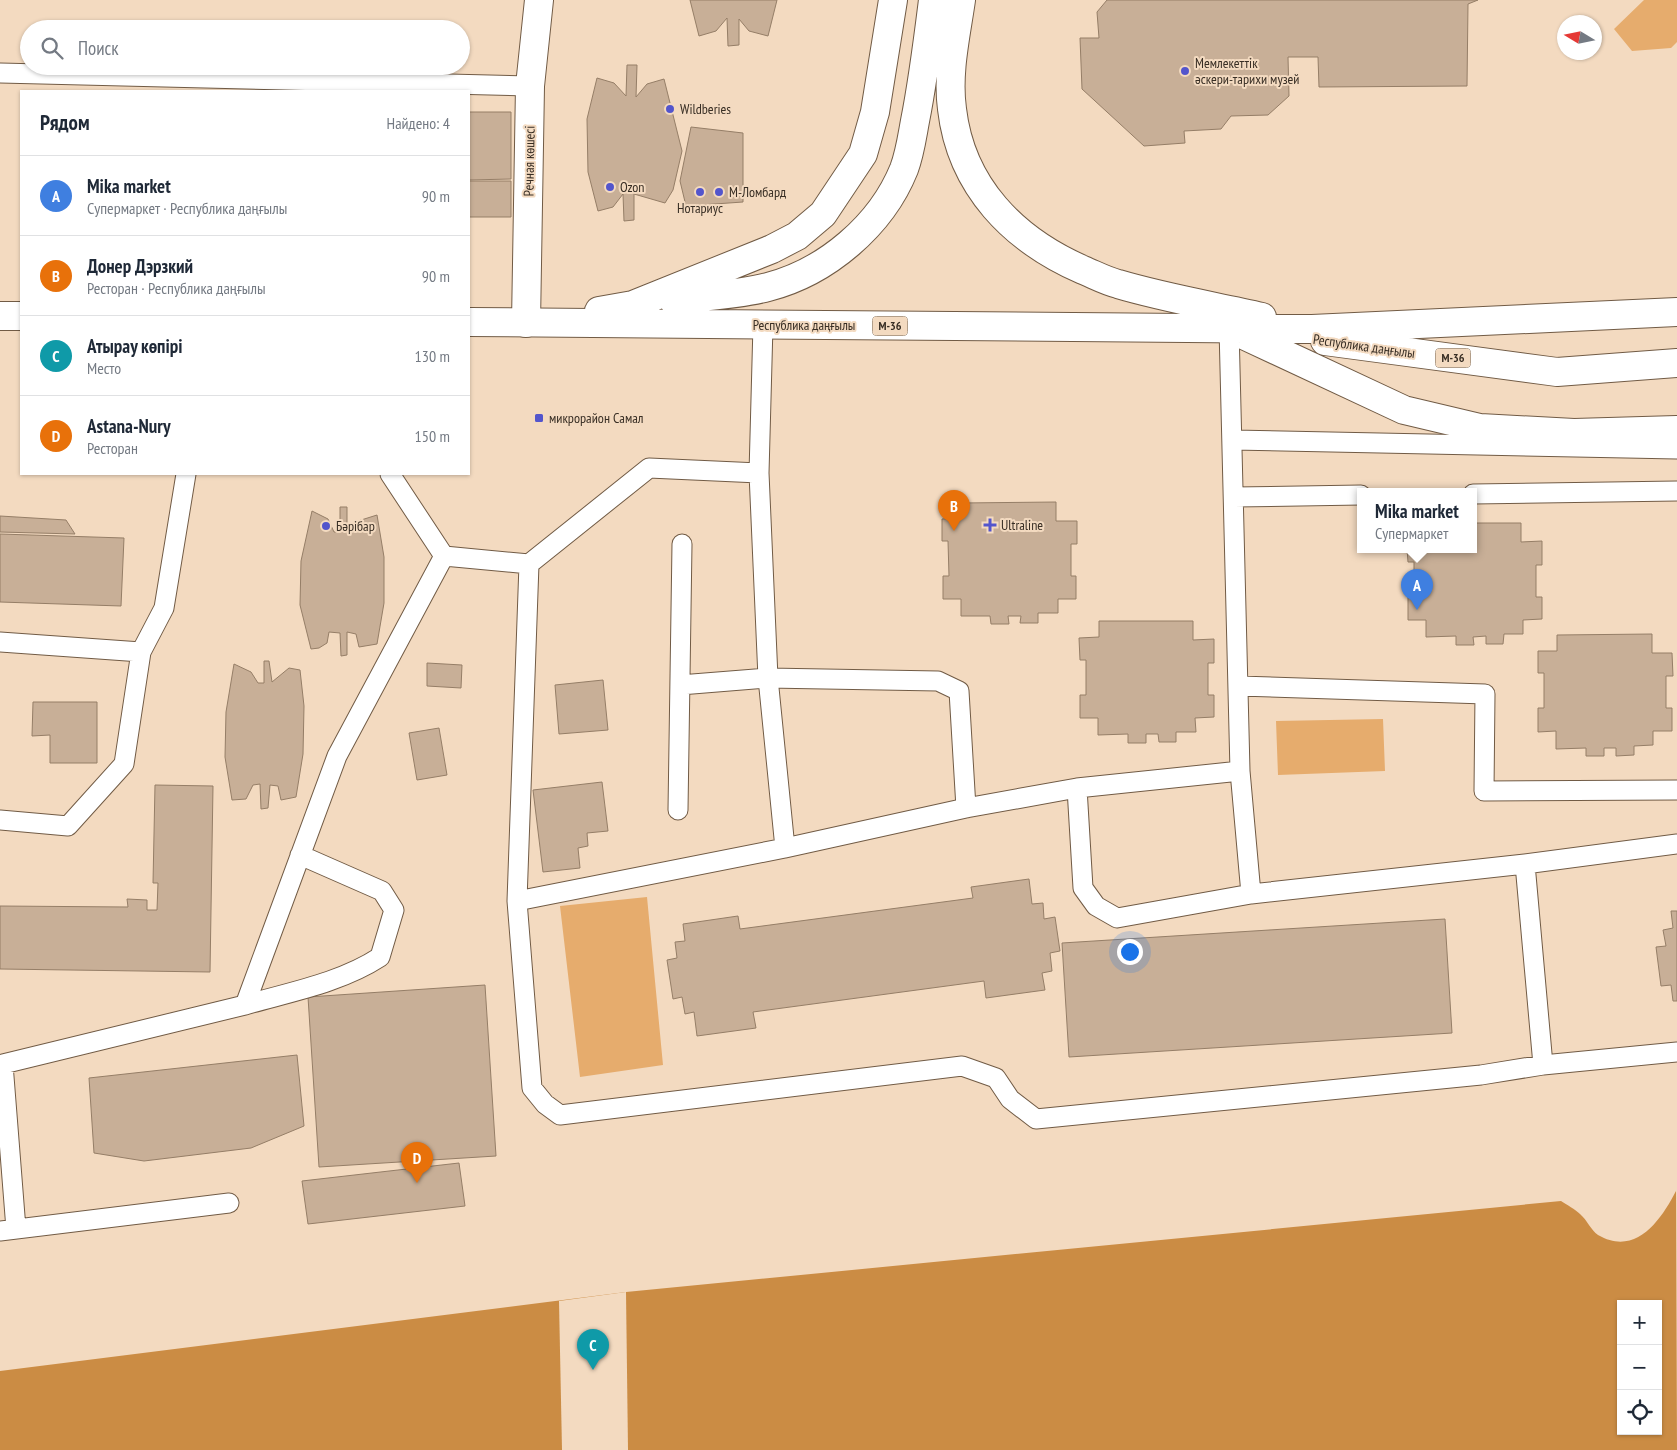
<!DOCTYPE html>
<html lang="ru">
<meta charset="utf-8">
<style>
:root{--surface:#fff;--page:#f6f6f7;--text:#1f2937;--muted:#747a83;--line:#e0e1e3;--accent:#111827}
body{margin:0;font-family:"PT Sans Narrow",sans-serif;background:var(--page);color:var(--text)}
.controls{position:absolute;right:15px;bottom:15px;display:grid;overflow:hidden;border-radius:0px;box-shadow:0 1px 4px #0004}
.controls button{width:45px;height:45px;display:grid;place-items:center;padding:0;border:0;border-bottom:1px solid var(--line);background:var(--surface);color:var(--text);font:25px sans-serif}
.compass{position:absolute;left:1557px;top:15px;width:45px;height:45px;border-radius:50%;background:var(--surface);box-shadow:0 1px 4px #0004;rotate:280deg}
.you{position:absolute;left:1129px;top:951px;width:18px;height:18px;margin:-12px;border:4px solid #fff;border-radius:50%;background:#1a73e8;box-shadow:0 0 0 8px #1a73e833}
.badge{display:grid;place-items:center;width:32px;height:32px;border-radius:50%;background:var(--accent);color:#fff;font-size:16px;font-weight:700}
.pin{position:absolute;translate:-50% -41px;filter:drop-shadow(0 1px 2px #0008)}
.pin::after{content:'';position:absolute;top:26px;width:18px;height:15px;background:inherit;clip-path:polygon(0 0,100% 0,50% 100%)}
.popup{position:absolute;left:1357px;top:488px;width:120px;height:65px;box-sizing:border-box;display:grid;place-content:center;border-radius:0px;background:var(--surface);filter:drop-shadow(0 1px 4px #0005);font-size:16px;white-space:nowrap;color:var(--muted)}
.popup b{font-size:19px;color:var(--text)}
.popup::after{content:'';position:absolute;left:50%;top:100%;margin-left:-10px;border:10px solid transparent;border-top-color:var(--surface)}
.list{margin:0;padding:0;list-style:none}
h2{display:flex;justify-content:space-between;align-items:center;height:65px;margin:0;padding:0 20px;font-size:21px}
h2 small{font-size:16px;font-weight:400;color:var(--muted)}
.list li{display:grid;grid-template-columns:32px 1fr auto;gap:15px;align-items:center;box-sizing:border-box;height:80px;padding:0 20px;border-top:1px solid var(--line)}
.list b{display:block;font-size:19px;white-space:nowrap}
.list p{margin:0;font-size:16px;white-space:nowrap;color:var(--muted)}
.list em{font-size:16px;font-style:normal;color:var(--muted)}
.icon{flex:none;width:28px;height:28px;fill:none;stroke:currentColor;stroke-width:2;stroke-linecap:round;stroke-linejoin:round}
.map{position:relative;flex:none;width:1677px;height:1450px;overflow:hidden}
.search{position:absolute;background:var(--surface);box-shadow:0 1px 4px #0004;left:20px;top:20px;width:450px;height:55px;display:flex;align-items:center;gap:12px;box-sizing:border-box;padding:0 18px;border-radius:28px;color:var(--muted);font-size:19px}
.panel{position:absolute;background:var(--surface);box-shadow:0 1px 4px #0004;left:20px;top:90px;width:450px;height:385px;border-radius:0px}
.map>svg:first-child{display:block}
</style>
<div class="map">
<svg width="1677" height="1450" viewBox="0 0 1677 1450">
<rect width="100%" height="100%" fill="#f3dac0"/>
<path fill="#e6ac6d" d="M 1644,0 L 1677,0 L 1677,42 L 1671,48 L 1632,51 L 1614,29 Z
M 1383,719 L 1385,771 L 1278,775 L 1276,721 Z
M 647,897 L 663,1065 L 580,1077 L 560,906 Z"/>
<path fill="#cb8c44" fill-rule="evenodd" d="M 1676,1191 L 1677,1450 L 0,1450 L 0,1371 L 626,1292 L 1561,1201 C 1567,1205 1575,1209 1580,1214 C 1587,1220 1591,1230 1598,1235 C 1636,1257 1661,1220 1676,1191 ZM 1621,1304 L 1658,1304 L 1658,1431 L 1621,1431 Z"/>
<path fill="#f3dac0" d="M 626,1292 L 628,1450 L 562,1450 L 559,1301 Z"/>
<path fill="#c8af97" stroke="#957e67" d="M 690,0 L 777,0 L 768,36 L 749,31 L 739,19 L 739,45 L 728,46 L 727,18 L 716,31 L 699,36 Z
M 1107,0 L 1478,0 L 1468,4 L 1467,86 L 1319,87 L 1318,57 L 1288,57 L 1289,96 L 1268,115 L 1231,116 L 1221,129 L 1184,131 L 1185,143 L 1144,146 L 1082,89 L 1080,38 L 1099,38 L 1097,12 Z
M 627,65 L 637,65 L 636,97 L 647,84 L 664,79 L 682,151 L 673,190 L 665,203 L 634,194 L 634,220 L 624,221 L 623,194 L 613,207 L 598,211 L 588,172 L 587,119 L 597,78 L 614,83 L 626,96 Z
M 469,112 L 511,112 L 511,179 L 469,180 Z
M 691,127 L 743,133 L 743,202 L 686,206 L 680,181 Z
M 469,181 L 511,181 L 511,217 L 469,217 Z
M 1056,502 L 1056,521 L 1077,521 L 1077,544 L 1071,544 L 1071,576 L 1076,576 L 1076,599 L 1058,599 L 1058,613 L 1038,613 L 1038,623 L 1020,623 L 1021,616 L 1008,616 L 1009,624 L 991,624 L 990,616 L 961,616 L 961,599 L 943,599 L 943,576 L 949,576 L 948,541 L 942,541 L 942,519 L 961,518 L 961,503 Z
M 340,507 L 347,507 L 347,530 L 354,530 L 358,521 L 377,515 L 384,557 L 384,603 L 377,644 L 359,647 L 356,634 L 347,632 L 347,655 L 341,656 L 340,633 L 329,632 L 327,643 L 319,648 L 311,649 L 300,605 L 301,561 L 312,511 L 328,519 L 334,532 L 340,532 Z
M 0,516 L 66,520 L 75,534 L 0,532 Z
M 1473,523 L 1521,523 L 1521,542 L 1542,541 L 1542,565 L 1536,565 L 1536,597 L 1542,597 L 1542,619 L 1523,620 L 1523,634 L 1504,634 L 1503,644 L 1486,644 L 1486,636 L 1473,637 L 1474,645 L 1456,645 L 1456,636 L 1426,637 L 1426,620 L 1408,620 L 1408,597 L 1414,597 L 1414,562 L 1408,562 L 1407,549 L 1473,549 Z
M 0,534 L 124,538 L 121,606 L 0,602 Z
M 1099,621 L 1193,621 L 1193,640 L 1214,639 L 1214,663 L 1208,663 L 1208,695 L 1214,695 L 1214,717 L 1195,718 L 1196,732 L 1176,732 L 1176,742 L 1159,742 L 1158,734 L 1146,734 L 1146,743 L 1128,743 L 1128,734 L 1098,735 L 1098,718 L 1080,718 L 1080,695 L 1086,695 L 1086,660 L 1080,660 L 1079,638 L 1099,637 Z
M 1652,634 L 1652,653 L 1672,653 L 1673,676 L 1666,676 L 1666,708 L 1672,708 L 1672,731 L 1653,731 L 1653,745 L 1634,746 L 1634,755 L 1616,756 L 1616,748 L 1604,748 L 1604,756 L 1586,756 L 1586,748 L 1556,749 L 1556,731 L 1538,732 L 1538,708 L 1544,708 L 1544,673 L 1538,673 L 1538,651 L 1557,651 L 1557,635 Z
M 264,661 L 269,661 L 272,682 L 289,668 L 300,670 L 304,706 L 303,754 L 296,797 L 281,800 L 278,786 L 270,785 L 268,808 L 261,809 L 260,784 L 253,785 L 246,799 L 232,800 L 225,757 L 226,712 L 234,664 L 251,672 L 258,683 L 264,683 Z
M 427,663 L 462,665 L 461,688 L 427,686 Z
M 603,680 L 608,730 L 559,734 L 555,685 Z
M 33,702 L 97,702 L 97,763 L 50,763 L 50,735 L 32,736 Z
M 439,728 L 447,775 L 417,780 L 409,733 Z
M 602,782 L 608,831 L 587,833 L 588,846 L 578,848 L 580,868 L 543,872 L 533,790 Z
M 155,785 L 213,786 L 210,972 L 0,969 L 0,906 L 128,907 L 127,899 L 147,900 L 147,910 L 157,910 L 158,883 L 153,883 Z
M 1029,879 L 1032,904 L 1043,903 L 1044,919 L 1055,917 L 1060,951 L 1050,953 L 1052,971 L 1042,973 L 1045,990 L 986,998 L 984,981 L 753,1012 L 756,1028 L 697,1036 L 694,1012 L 685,1014 L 682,997 L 673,999 L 667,960 L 677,958 L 675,942 L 685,941 L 683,924 L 738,916 L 740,929 L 973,898 L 971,887 Z
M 1671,911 L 1677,911 L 1677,1001 L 1673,1001 L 1671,985 L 1661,986 L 1656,947 L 1666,946 L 1663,930 L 1673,928 Z
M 1445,919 L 1452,1033 L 1069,1057 L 1062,943 Z
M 485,985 L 496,1156 L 319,1167 L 308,997 Z
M 297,1055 L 304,1126 L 251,1148 L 144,1161 L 94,1153 L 89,1078 Z
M 459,1163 L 465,1206 L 308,1224 L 302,1181 Z"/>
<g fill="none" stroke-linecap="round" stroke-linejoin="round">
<defs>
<path id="service" d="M 0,73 L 530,86
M 763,325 L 759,473 L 768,678 L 785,848 L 966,808 L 1077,788 L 1240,771 L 1229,328
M 1233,440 L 1677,449
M 759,473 L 649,468 L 529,564 L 517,901 L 532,1088 L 545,1104 L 560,1115 L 962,1066 L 996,1078 L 1010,1099 L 1036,1119 L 1481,1075 L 1543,1065 L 1677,1052
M 390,474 L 444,556 L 529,564
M 1473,494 L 1677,491
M 1234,497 L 1361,495
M 0,642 L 141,652 L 164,608 L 186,474
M 680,685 L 768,678 L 938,681 L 959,691 L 966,808
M 1239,686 L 1485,694 L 1484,791 L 1677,790
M 1240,771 L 1251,894 L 1525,864 L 1677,844
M 1077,788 L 1083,888 L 1096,906 L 1117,918 L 1251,894
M 678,810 L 682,544
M 0,820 L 68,826 L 124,764 L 141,652
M 1525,864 L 1543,1065
M 517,901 L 785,848
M 245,1005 C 290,992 340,983 380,957 L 394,910 L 382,891 L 300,855
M 16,1229 L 3,1064 L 245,1005 L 337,756 L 444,556
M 0,1231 L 229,1203"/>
<path id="minor" d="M 526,323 L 530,86 L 539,0"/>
<path id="primary" d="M 961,0 C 956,35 947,73 952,109 C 961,187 1014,240 1083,270 C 1095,275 1106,281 1118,284 C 1165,298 1214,306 1262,317
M 673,300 C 704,296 738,295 768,287 C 826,272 881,226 904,169 C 910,153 912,137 915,121 C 923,81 928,40 933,0
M 599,311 L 633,305 L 772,249 L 797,236 L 823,214 L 863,154 L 875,112 L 893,0
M 0,316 L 21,316
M 469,322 L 1312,329 L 1677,312
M 1237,332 L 1404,410 L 1480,428 L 1574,433 L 1677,430
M 1325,341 L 1557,372 L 1677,363"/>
</defs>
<use href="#service" stroke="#715b45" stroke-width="21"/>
<use href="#minor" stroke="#715b45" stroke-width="30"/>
<use href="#primary" stroke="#715b45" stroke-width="30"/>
<use href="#service" stroke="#fff" stroke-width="19"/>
<use href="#minor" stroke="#fff" stroke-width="28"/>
<use href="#primary" stroke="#fff" stroke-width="28"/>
</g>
<g fill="#5355cc" stroke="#f3dac0" stroke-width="2">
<circle cx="1185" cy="71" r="5"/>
<circle cx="670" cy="109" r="5"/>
<circle cx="610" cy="187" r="5"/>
<circle cx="700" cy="192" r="5"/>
<circle cx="719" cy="192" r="5"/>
<rect x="534" y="413" width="10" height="10" rx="2.5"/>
<path d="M987.5 517.5h5v5h5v5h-5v5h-5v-5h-5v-5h5z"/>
<circle cx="326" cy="526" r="5"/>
</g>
<g text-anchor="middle" stroke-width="4" stroke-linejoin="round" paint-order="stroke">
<g fill="#f3dac0" stroke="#706253" stroke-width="1">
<rect x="872.5" y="316.5" width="35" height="19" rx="4"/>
<rect x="1435.5" y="348.5" width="35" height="19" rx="4"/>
</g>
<g font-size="12" font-weight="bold" fill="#382e24">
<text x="890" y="330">M-36</text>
<text x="1453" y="362">M-36</text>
</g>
<g font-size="14" fill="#382e24" stroke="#f3dac0" text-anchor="start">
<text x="1195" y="68">Мемлекеттік<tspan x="1195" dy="16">әскери-тарихи музей</tspan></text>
<text x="680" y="114">Wildberies</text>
<text x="620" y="192">Ozon</text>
<text x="729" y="197">М-Ломбард</text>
<text x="700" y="213" text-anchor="middle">Нотариус</text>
<text x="549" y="423">микрорайон Самал</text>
<text x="1001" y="530">Ultraline</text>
<text x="336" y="531">Бәрібар</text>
</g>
<g font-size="14" fill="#382e24" stroke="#f3dac0">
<text transform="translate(529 161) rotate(-89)" y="5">Речная көшесі</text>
<text x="804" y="330">Республика даңғылы</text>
<text transform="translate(1364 346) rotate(8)" y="5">Республика даңғылы</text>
</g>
</g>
</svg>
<div class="controls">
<button>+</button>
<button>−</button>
<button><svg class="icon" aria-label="locate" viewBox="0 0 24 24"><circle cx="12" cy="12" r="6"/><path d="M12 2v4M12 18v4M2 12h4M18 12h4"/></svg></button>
</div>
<svg class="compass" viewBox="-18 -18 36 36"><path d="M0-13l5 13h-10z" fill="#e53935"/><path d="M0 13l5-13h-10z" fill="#747a83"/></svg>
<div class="you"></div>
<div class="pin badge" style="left:1417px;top:610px;background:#3f7fe0">A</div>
<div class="popup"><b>Mika market</b>Супермаркет</div>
<div class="pin badge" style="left:954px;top:531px;background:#e8710a">B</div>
<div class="pin badge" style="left:593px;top:1370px;background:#0f9aa8">C</div>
<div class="pin badge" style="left:417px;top:1183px;background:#e8710a">D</div>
<div class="search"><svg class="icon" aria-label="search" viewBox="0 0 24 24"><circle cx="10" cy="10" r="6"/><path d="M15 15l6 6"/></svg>Поиск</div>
<section class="panel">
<h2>Рядом<small>Найдено: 4</small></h2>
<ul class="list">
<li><span class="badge" style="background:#3f7fe0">A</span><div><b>Mika market</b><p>Супермаркет · Республика даңғылы</p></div><em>90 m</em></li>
<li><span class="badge" style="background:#e8710a">B</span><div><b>Донер Дэрзкий</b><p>Ресторан · Республика даңғылы</p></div><em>90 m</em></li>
<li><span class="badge" style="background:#0f9aa8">C</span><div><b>Атырау көпірі</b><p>Место</p></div><em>130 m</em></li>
<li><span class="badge" style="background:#e8710a">D</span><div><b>Astana-Nury</b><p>Ресторан</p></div><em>150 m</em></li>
</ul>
</section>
</div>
